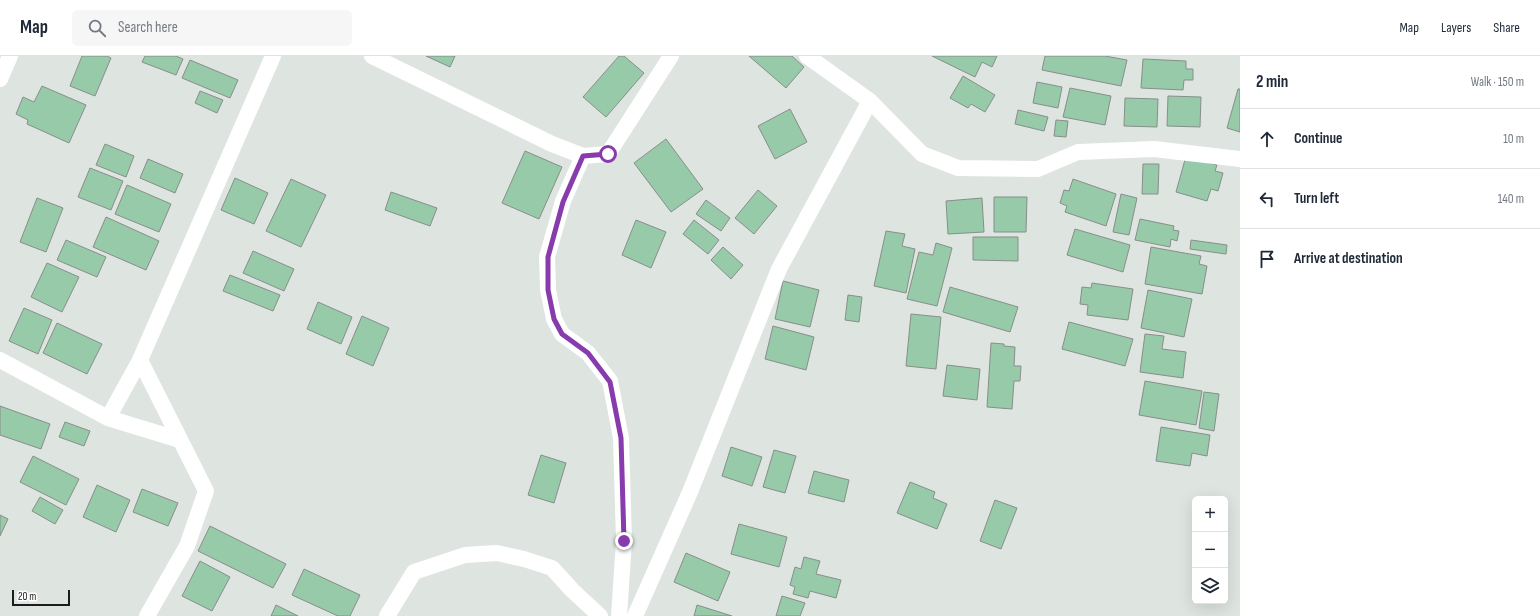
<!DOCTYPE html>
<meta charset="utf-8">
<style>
:root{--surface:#fff;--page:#f6f6f7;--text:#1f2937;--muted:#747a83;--line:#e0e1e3}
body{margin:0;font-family:"Sofia Sans Condensed",sans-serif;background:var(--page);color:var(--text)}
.controls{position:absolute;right:12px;bottom:12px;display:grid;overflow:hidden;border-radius:6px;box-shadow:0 4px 16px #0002}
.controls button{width:36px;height:36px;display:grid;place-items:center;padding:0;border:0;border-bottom:1px solid var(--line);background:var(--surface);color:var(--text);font:20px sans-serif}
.scale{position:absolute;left:12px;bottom:10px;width:58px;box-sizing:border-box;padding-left:4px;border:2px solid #1b1d1c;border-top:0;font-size:11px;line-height:14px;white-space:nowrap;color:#1b1d1c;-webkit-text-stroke:3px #fff;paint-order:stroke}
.stop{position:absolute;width:12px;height:12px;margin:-9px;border:3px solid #873bac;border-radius:50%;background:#fff}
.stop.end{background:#873bac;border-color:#fff;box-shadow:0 1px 4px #0008}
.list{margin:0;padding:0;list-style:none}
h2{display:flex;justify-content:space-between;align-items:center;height:52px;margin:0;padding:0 16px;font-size:17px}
h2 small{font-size:13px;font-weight:400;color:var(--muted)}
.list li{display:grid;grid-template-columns:26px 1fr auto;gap:12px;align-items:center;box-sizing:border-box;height:60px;padding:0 16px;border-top:1px solid var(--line)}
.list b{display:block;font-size:15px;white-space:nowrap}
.list em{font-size:13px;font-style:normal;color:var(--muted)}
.icon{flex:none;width:22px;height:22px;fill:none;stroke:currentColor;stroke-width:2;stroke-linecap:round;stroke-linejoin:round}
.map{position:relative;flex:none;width:1240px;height:560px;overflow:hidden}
header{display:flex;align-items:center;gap:24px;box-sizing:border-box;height:56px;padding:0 20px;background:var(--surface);border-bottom:1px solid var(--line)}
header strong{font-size:19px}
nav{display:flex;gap:22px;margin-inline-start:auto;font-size:14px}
.search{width:280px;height:36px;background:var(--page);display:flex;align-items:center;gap:10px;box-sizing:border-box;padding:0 14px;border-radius:6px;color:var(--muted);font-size:15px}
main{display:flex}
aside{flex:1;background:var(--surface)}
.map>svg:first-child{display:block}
</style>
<header>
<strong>Map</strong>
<div class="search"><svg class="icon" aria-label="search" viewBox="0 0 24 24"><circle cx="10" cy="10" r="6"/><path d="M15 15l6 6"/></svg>Search here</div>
<nav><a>Map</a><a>Layers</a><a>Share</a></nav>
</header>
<main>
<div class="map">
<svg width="1240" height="560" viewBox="0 0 1240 560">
<rect width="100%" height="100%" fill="#dee4e0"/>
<path fill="#97caa9" stroke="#888e8a" d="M 82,0 L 107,0 L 111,2 L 95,40 L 70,30 Z
M 145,0 L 176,0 L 183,3 L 176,19 L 142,6 Z
M 426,0 L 455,0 L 450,11 Z
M 619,0 L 624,0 L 644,17 L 606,61 L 583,41 Z
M 749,0 L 792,0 L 804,11 L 786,32 Z
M 932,0 L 997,0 L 992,11 L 982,6 L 975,21 Z
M 1045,0 L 1105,0 L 1127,4 L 1121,30 L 1042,14 Z
M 1143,3 L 1186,5 L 1186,13 L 1193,13 L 1193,24 L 1184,24 L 1183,34 L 1141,32 Z
M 190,4 L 238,24 L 230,42 L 182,22 Z
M 963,20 L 995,39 L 985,56 L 971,48 L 968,52 L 950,42 Z
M 1037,26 L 1062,31 L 1058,52 L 1033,47 Z
M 42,30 L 86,49 L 69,87 L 27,68 L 28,64 L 16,58 L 23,41 L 34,46 Z
M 1070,32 L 1111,40 L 1105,69 L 1063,61 Z
M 1238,33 L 1240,33 L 1240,76 L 1227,72 Z
M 200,35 L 223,44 L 217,57 L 195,47 Z
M 1168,40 L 1201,41 L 1200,71 L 1167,70 Z
M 1125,42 L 1158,43 L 1157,71 L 1124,70 Z
M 790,53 L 807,86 L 775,103 L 758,70 Z
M 1018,54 L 1048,61 L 1044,75 L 1015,68 Z
M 1056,64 L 1068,65 L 1066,81 L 1054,80 Z
M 666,83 L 703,133 L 671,156 L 634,107 Z
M 105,88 L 134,100 L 126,121 L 96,109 Z
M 525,95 L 562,111 L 539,163 L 502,147 Z
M 1186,100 L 1217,109 L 1215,115 L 1223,117 L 1218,135 L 1211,133 L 1207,145 L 1176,136 Z
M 148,103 L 183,118 L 175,137 L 140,122 Z
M 1143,108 L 1159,108 L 1158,138 L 1142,138 Z
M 90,112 L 123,125 L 111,154 L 78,141 Z
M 235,122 L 268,137 L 254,168 L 221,154 Z
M 291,123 L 326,139 L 301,191 L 266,175 Z
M 1073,123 L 1116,138 L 1106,170 L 1065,156 L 1067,150 L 1060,147 L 1064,134 L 1069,135 Z
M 127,129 L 171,148 L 159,176 L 115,158 Z
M 758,134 L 777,150 L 754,178 L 735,162 Z
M 391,136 L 437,152 L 430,170 L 385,154 Z
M 1121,138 L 1137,142 L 1129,179 L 1113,176 Z
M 994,141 L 1027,141 L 1026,176 L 994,176 Z
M 37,142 L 63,152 L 46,196 L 20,186 Z
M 982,142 L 984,176 L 948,178 L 946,145 Z
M 706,144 L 730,162 L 721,175 L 696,158 Z
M 106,161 L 159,185 L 146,214 L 93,191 Z
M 1140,163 L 1174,170 L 1173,174 L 1179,175 L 1177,185 L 1171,183 L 1170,191 L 1135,184 Z
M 636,164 L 666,176 L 651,212 L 622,199 Z
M 694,164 L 719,184 L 708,198 L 683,178 Z
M 1075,173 L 1130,189 L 1123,216 L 1067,199 Z
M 886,175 L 905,178 L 902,190 L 915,193 L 906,237 L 874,230 Z
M 973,181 L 1018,181 L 1018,205 L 973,204 Z
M 66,184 L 106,201 L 97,221 L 57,204 Z
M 1191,184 L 1227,189 L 1226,198 L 1190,193 Z
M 936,187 L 952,192 L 937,250 L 907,243 L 919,196 L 933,199 Z
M 723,191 L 743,209 L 731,223 L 711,204 Z
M 1151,191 L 1201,200 L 1199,208 L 1207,210 L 1202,238 L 1145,228 Z
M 253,195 L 294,213 L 284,235 L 243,217 Z
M 47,207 L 79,221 L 62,256 L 31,241 Z
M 230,219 L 280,239 L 273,255 L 223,235 Z
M 783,225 L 819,234 L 810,271 L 775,263 Z
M 1092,227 L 1133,233 L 1128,264 L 1087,259 L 1088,249 L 1080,248 L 1082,231 L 1091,232 Z
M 950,231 L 1018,251 L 1010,276 L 943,256 Z
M 1148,234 L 1192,243 L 1184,281 L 1141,272 Z
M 848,239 L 862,241 L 859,266 L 845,264 Z
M 318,246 L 352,261 L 341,288 L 307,273 Z
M 24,252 L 52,264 L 38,298 L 9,285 Z
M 911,258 L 941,261 L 936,313 L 906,310 Z
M 362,260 L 389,272 L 373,310 L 346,298 Z
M 1069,266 L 1133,283 L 1125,310 L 1062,293 Z
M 57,267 L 102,288 L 87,318 L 43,297 Z
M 773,270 L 814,281 L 806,314 L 765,303 Z
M 1145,278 L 1164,280 L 1162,293 L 1186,296 L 1183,322 L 1140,316 Z
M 991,287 L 1004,288 L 1004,290 L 1015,291 L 1014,310 L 1021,310 L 1020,325 L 1014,325 L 1012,353 L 987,351 Z
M 947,309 L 980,313 L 977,344 L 943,340 Z
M 1145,325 L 1202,335 L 1196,369 L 1139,359 Z
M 1204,336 L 1219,338 L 1214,375 L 1199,372 Z
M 0,350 L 50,368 L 41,393 L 0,379 Z
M 65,366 L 90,375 L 84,390 L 59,381 Z
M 1161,371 L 1210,379 L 1207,400 L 1192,397 L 1190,410 L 1156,405 Z
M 731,391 L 762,401 L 752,430 L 722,420 Z
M 774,394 L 796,400 L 785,437 L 763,431 Z
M 541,399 L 566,407 L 554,447 L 528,439 Z
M 33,400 L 79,423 L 66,449 L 20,426 Z
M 814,415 L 849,424 L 844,446 L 808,437 Z
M 910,426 L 935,436 L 933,442 L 947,448 L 937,473 L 897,457 Z
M 97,429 L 130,444 L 116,476 L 83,461 Z
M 142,433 L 178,447 L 168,470 L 133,456 Z
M 40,441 L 63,454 L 55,468 L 32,455 Z
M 995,444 L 1017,452 L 1001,493 L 980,485 Z
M 0,459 L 8,463 L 0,480 Z
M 739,468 L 787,481 L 779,511 L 731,498 Z
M 210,470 L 286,508 L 273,532 L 198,495 Z
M 686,497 L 730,516 L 718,545 L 674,526 Z
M 804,501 L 820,505 L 816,518 L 841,524 L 836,542 L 810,535 L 808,542 L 793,538 L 795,531 L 790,529 L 795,511 L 801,513 Z
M 200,505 L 230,521 L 212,555 L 182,540 Z
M 304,513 L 360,539 L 350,560 L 338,560 L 292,539 Z
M 782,540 L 805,547 L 800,560 L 776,560 Z
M 276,549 L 298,560 L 271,560 Z
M 697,549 L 732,560 L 694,560 Z"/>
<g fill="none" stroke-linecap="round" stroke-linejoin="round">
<path stroke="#fff" stroke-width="16" d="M 372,0 L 552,88 L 583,100 L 608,98 L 671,0
M 807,0 L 870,45 L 922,98 L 958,112 L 1038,113 L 1078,96 L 1154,93 L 1240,103
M 0,23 L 10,0
M 583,100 L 563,145 L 547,201 L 548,234 L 554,263 L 562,278 L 588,297 L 610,325 L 621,382 L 624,485 L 619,560
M 0,304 L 108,362 L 180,384
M 108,362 L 140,304
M 147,560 L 187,490 L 206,435 L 140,304 L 273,0
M 387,560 L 414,516 L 465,499 L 497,497 L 524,503 L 552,512 L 572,534 L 600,560
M 635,560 L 690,436 L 779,213 L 870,45"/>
</g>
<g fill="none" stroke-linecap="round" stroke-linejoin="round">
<path stroke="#873bac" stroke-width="5" d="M 608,98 L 583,100 L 563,146 L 548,201 L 548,234 L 554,263 L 562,278 L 588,297 L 610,326 L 621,382 L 624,485"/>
</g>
</svg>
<div class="controls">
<button>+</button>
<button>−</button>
<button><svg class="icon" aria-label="layers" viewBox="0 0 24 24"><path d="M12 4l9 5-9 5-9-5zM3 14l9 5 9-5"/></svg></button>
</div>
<div class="scale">20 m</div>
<div class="stop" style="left:608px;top:98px"></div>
<div class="stop end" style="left:624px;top:485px"></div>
</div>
<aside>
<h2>2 min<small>Walk · 150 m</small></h2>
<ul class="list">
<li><svg class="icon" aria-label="ahead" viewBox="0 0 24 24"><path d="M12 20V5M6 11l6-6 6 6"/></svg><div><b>Continue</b></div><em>10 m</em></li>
<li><svg class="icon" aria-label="left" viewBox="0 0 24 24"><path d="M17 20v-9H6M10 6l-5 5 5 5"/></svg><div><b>Turn left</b></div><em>140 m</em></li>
<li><svg class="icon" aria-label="arrive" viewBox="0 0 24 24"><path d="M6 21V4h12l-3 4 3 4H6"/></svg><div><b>Arrive at destination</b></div></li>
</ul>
</aside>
</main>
